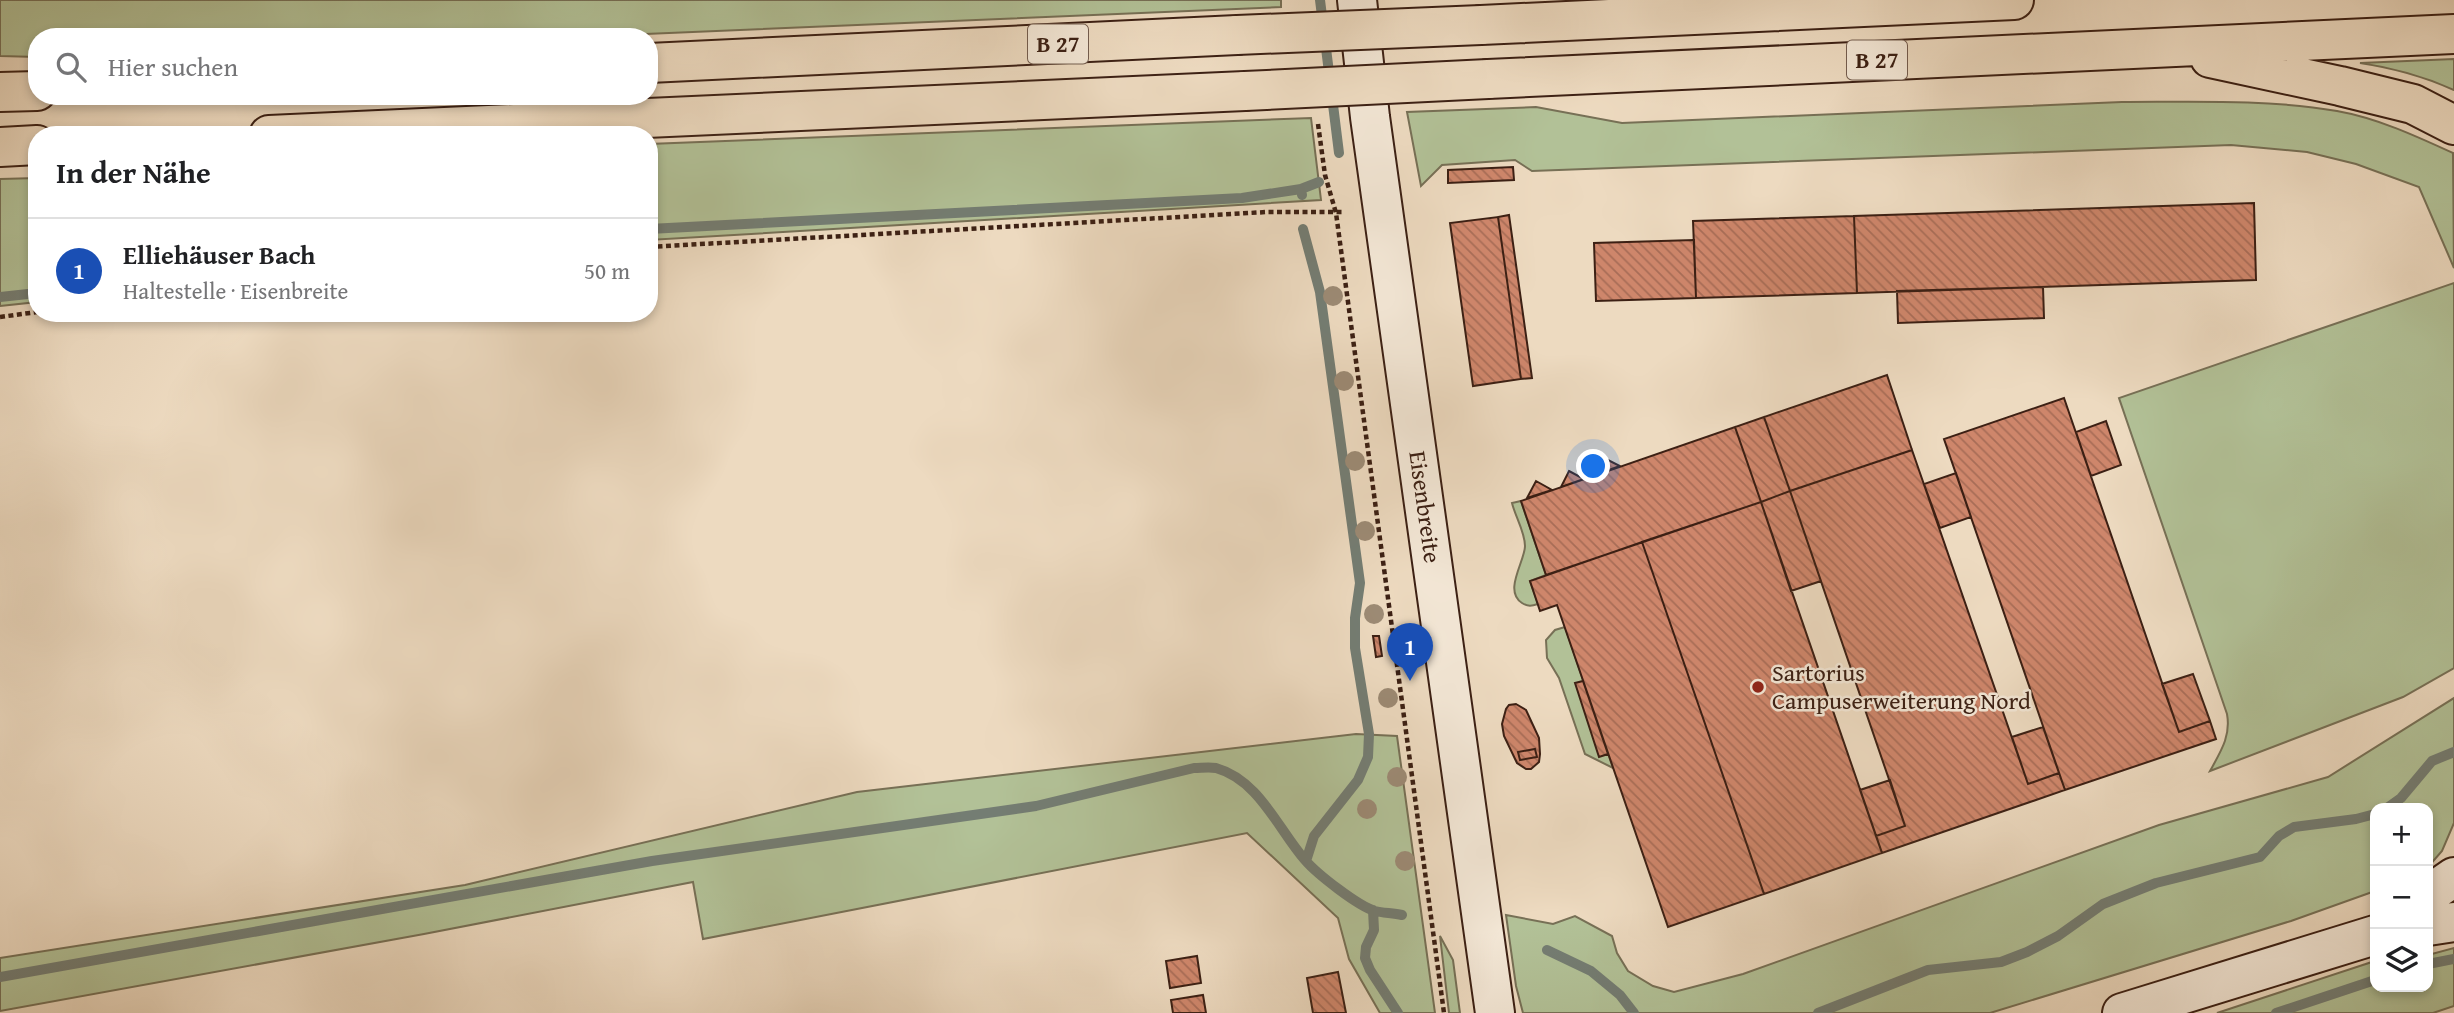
<!DOCTYPE html>
<html lang="de">
<meta charset="utf-8">
<style>
:root{--surface:#fff;--page:#f6f6f6;--text:#202124;--muted:#757577;--line:#e0e0e0;--accent:#8f2418}
body{margin:0;font-family:"Gentium Book Plus",serif;background:var(--page);color:var(--text)}
.controls{position:absolute;right:21px;bottom:21px;display:grid;overflow:hidden;border-radius:14px;box-shadow:0 4px 10px #0003}
.controls button{width:63px;height:63px;display:grid;place-items:center;padding:0;border:0;border-bottom:2px solid var(--line);background:var(--surface);color:var(--text);font:35px sans-serif}
.you{position:absolute;left:1594px;top:467px;width:24px;height:24px;margin:-18px;border:5px solid #fff;border-radius:50%;background:#1a73e8;box-shadow:0 0 0 10px #1a73e833}
.badge{display:grid;place-items:center;width:46px;height:46px;border-radius:50%;background:var(--accent);color:#fff;font-size:23px;font-weight:700}
.pin{position:absolute;translate:-50% -58px;filter:drop-shadow(0 2px 4px #0008)}
.pin::after{content:'';position:absolute;top:37px;width:24px;height:21px;background:inherit;clip-path:polygon(0 0,100% 0,50% 100%)}
.list{margin:0;padding:0;list-style:none}
h2{display:flex;justify-content:space-between;align-items:center;height:91px;margin:0;padding:0 28px;font-size:30px}
h2 small{font-size:23px;font-weight:400;color:var(--muted)}
.list li{display:grid;grid-template-columns:46px 1fr auto;gap:21px;align-items:center;box-sizing:border-box;height:105px;padding:0 28px;border-top:2px solid var(--line)}
.list b{display:block;font-size:26px;white-space:nowrap}
.list p{margin:0;font-size:23px;white-space:nowrap;color:var(--muted)}
.list em{font-size:23px;font-style:normal;color:var(--muted)}
.icon{flex:none;width:38px;height:38px;fill:none;stroke:currentColor;stroke-width:2;stroke-linecap:round;stroke-linejoin:round}
.map{position:relative;flex:none;width:2454px;height:1013px;overflow:hidden}
.search{position:absolute;background:var(--surface);box-shadow:0 4px 10px #0003;left:28px;top:28px;width:630px;height:77px;display:flex;align-items:center;gap:18px;box-sizing:border-box;padding:0 24px;border-radius:28px;color:var(--muted);font-size:26px}
.panel{position:absolute;background:var(--surface);box-shadow:0 4px 10px #0003;left:28px;top:126px;width:630px;height:196px;border-radius:28px}
.map>svg:first-child{display:block}
</style>
<div class="map">
<svg width="2454" height="1013" viewBox="0 0 2454 1013">
<defs>
<pattern id="building-back-hatch" width="6" height="6" patternUnits="userSpaceOnUse" patternTransform="scale(1.75)"><rect width="6" height="6" fill="#ce866b"/><path d="M-1 5l2 2M0 0l6 6M5-1l2 2" fill="none" stroke="#a86d57"/></pattern>
</defs>
<rect width="100%" height="100%" fill="#eddac0"/>
<filter id="stains"><feTurbulence type="fractalNoise" baseFrequency=".00286" numOctaves="4"/><feColorMatrix values="0 0 0 0 .2 0 0 0 0 .09 0 0 0 0 .02 0 0 0 .5 -.17"/></filter>
<radialGradient id="worn" r=".72"><stop offset=".6" stop-color="#630" stop-opacity="0"/><stop offset="1" stop-color="#630" stop-opacity=".3"/></radialGradient>
<path fill="#b2c197" stroke="#777056" stroke-width="2" d="M 0,0 L 1281,0 L 1281,7 L 574,37 L 37,37 L 37,57 L 0,56 Z
M 2454,59 L 2454,90 C 2423,76 2394,68 2360,63 Z
M 2122,102 C 2191,102 2269,99 2337,111 C 2377,118 2416,136 2453,153 L 2454,268 L 2419,187 L 2356,164 L 2307,152 L 2231,145 L 1532,171 L 1515,160 L 1442,165 L 1421,186 L 1407,112 L 1536,107 L 1622,123 Z
M 1311,118 L 1321,200 L 649,240 L 649,144 Z
M 37,178 L 37,302 L 0,306 L 0,179 Z
M 2454,283 L 2454,668 L 2403,697 L 2210,771 C 2221,751 2231,736 2227,714 L 2119,398 Z
M 1521,501 L 1546,575 L 1530,581 L 1538,604 C 1532,606 1528,607 1522,603 C 1503,591 1525,561 1525,546 C 1525,532 1515,516 1512,503 Z
M 1565,627 L 1613,768 L 1585,754 L 1559,678 L 1547,658 L 1546,640 L 1555,630 Z
M 2454,698 L 2454,823 L 2442,851 L 2428,867 L 2428,808 L 2375,808 L 2375,891 L 2291,921 L 1990,1013 L 1523,1013 L 1516,986 L 1506,915 L 1553,924 L 1575,916 L 1612,936 L 1617,953 L 1628,971 L 1653,986 L 1674,992 L 1743,974 L 2159,825 L 2328,777 Z
M 1356,734 L 1397,736 L 1435,1013 L 1380,1013 L 1349,959 L 1338,918 L 1247,833 L 703,939 L 693,882 L 424,934 L 0,1011 L 0,958 L 465,885 L 857,792 Z
M 1440,936 L 1453,960 L 1460,1013 L 1449,1013 Z
M 2454,948 L 2454,1006 L 2433,1013 L 2217,1013 L 2375,961 L 2375,987 L 2428,987 L 2428,955 Z"/>
<g fill="none" stroke-linecap="round" stroke-linejoin="round">
<path stroke="#747d73" stroke-width="10" d="M 1320,0 L 1339,153
M 1302,195 L 1301,189 L 1319,182
M 649,229 L 1242,198 L 1301,189
M 1303,229 L 1320,292 L 1360,583 L 1355,618 L 1355,648 L 1369,734 L 1368,757 L 1358,780 L 1314,836 L 1306,861
M 0,297 L 37,293
M 2387,808 L 2401,798 L 2432,761 L 2454,752
M 1373,910 L 1374,930 L 1366,947 L 1365,958 L 1370,970 L 1398,1013
M 1547,950 L 1591,971 L 1620,995 L 1634,1013
M 2428,964 L 2454,959
M 0,977 L 652,861 L 1036,806 L 1194,768 C 1201,768 1209,767 1216,768 C 1259,780 1278,829 1305,860 C 1317,874 1358,906 1375,911 C 1383,913 1393,913 1402,915
M 1818,1013 L 1928,970 L 2001,962 L 2027,952 L 2058,936 L 2103,904 L 2156,883 L 2260,857 L 2279,836 L 2294,827 L 2356,819 L 2375,814
M 2276,1013 L 2375,980"/>
</g>
<path fill="url(#building-back-hatch)" stroke="#3c2014" stroke-width="2" d="M 1513,167 L 1514,180 L 1448,183 L 1448,170 Z
M 2254,203 L 2256,280 L 1857,293 L 1854,216 Z
M 1509,215 L 1532,378 L 1521,379 L 1498,217 Z
M 1854,216 L 1857,293 L 1696,298 L 1693,221 Z
M 1498,217 L 1521,379 L 1473,386 L 1450,223 Z
M 1694,240 L 1696,298 L 1596,301 L 1594,243 Z
M 2043,287 L 2044,318 L 1898,323 L 1897,291 Z
M 1887,375 L 1912,450 L 1790,491 L 1764,417 Z
M 2064,398 L 2179,732 L 2210,721 L 2216,739 L 2065,790 L 1944,439 Z
M 1764,417 L 1790,491 L 1761,502 L 1735,427 Z
M 2106,421 L 2121,465 L 2091,476 L 2076,432 Z
M 1735,427 L 1761,502 L 1546,575 L 1521,501 Z
M 1912,450 L 2028,784 L 2059,773 L 2065,790 L 1882,853 L 1876,836 L 1905,826 L 1790,491 Z
M 1604,458 L 1620,466 L 1595,475 Z
M 1569,471 L 1584,479 L 1561,487 Z
M 1956,473 L 1971,517 L 1940,528 L 1924,484 Z
M 1536,481 L 1552,490 L 1527,498 Z
M 1790,491 L 1821,581 L 1791,591 L 1761,502 Z
M 1761,502 L 1882,853 L 1764,894 L 1642,542 Z
M 1642,542 L 1764,894 L 1668,927 L 1557,605 L 1540,611 L 1530,581 Z
M 1373,636 L 1379,636 L 1382,656 L 1376,657 Z
M 2193,674 L 2210,721 L 2179,732 L 2162,684 Z
M 1583,681 L 1608,754 L 1599,757 L 1575,683 Z
M 1516,704 L 1526,710 L 1539,738 L 1540,754 L 1539,762 L 1531,769 L 1526,769 L 1517,763 L 1504,736 L 1502,724 L 1506,709 L 1509,705 Z
M 2043,727 L 2059,773 L 2028,784 L 2012,737 Z
M 1535,749 L 1537,757 L 1520,760 L 1518,752 Z
M 1890,780 L 1905,826 L 1876,836 L 1860,790 Z
M 1197,956 L 1201,983 L 1170,988 L 1166,961 Z
M 1338,972 L 1346,1013 L 1313,1013 L 1307,978 Z
M 1203,995 L 1206,1013 L 1173,1013 L 1171,1000 Z"/>
<g fill="none" stroke-linecap="round" stroke-linejoin="round">
<defs>
<path id="secondary" d="M 1357,0 L 1370,117 L 1495,1013
M 2428,895 L 2454,877
M 2428,926 L 2454,922
M 2122,1013 L 2375,935"/>
<path id="trunk" d="M 1481,25 L 2014,0
M 2210,58 L 2340,86 L 2413,104 L 2454,125
M 649,63 L 1237,35
M 1488,79 L 2454,34
M 0,92 L 37,91
M 269,135 L 1245,91
M 0,147 L 37,145"/>
</defs>
<use href="#secondary" stroke="#3c2014" stroke-width="42"/>
<use href="#trunk" stroke="#3c2014" stroke-width="42"/>
<path stroke="#3c2014" stroke-width="4.5" stroke-dasharray="5 3.5" stroke-linecap="butt" d="M 1318,124 L 1325,175 L 1336,213 L 1444,1013
M 649,247 L 1267,212 L 1345,212
M 0,317 L 37,312"/>
<use href="#secondary" stroke="#f3e7d6" stroke-width="38"/>
<use href="#trunk" stroke="#eddac0" stroke-width="38"/>
<defs>
<path id="trunk-bridge" d="M 1237,35 L 1481,25
M 1245,91 L 1488,79"/>
</defs>
<use href="#trunk-bridge" stroke="#3c2014" stroke-width="42" stroke-linecap="butt"/>
<use href="#trunk-bridge" stroke="#eddac0" stroke-width="38"/>
</g>
<g fill="#9c8a74">
<circle cx="1333" cy="296" r="10"/>
<circle cx="1344" cy="381" r="10"/>
<circle cx="1355" cy="461" r="10"/>
<circle cx="1365" cy="531" r="10"/>
<circle cx="1374" cy="614" r="10"/>
<circle cx="1388" cy="698" r="10"/>
<circle cx="1397" cy="777" r="10"/>
<circle cx="1367" cy="809" r="10"/>
<circle cx="1405" cy="861" r="10"/>
</g>
<circle fill="#8f2418" stroke="#f3e7d6" stroke-width="2.5" cx="1758" cy="687" r="7"/>
<g text-anchor="middle" stroke-width="5" stroke-linejoin="round" paint-order="stroke">
<g fill="#f3e7d6" stroke="#735c4e" stroke-width="2">
<rect x="1028" y="24.5" width="60" height="39" rx="5"/>
<rect x="1847" y="40.5" width="60" height="39" rx="5"/>
</g>
<g font-size="23" font-weight="bold" fill="#3c2014">
<text x="1058" y="52">B 27</text>
<text x="1877" y="68">B 27</text>
</g>
<g font-size="24" fill="#3c2014" stroke="#f3e7d6">
<text transform="translate(1425 507) rotate(82)" y="8">Eisenbreite</text>
</g>
<g font-size="24" fill="#3c2014" stroke="#f3e7d6" text-anchor="start">
<text x="1772" y="681">Sartorius<tspan x="1772" dy="28">Campuserweiterung Nord</tspan></text>
</g>
</g>
<rect width="100%" height="100%" filter="url(#stains)"/>
<rect width="100%" height="100%" fill="url(#worn)"/>
</svg>
<div class="controls">
<button>+</button>
<button>−</button>
<button><svg class="icon" aria-label="layers" viewBox="0 0 24 24"><path d="M12 4l9 5-9 5-9-5zM3 14l9 5 9-5"/></svg></button>
</div>
<div class="you"></div>
<div class="pin badge" style="left:1410px;top:681px;background:#1a4fb4">1</div>
<div class="search"><svg class="icon" aria-label="search" viewBox="0 0 24 24"><circle cx="10" cy="10" r="6"/><path d="M15 15l6 6"/></svg>Hier suchen</div>
<section class="panel">
<h2>In der Nähe<small></small></h2>
<ul class="list">
<li><span class="badge" style="background:#1a4fb4">1</span><div><b>Elliehäuser Bach</b><p>Haltestelle · Eisenbreite</p></div><em>50 m</em></li>
</ul>
</section>
</div>
